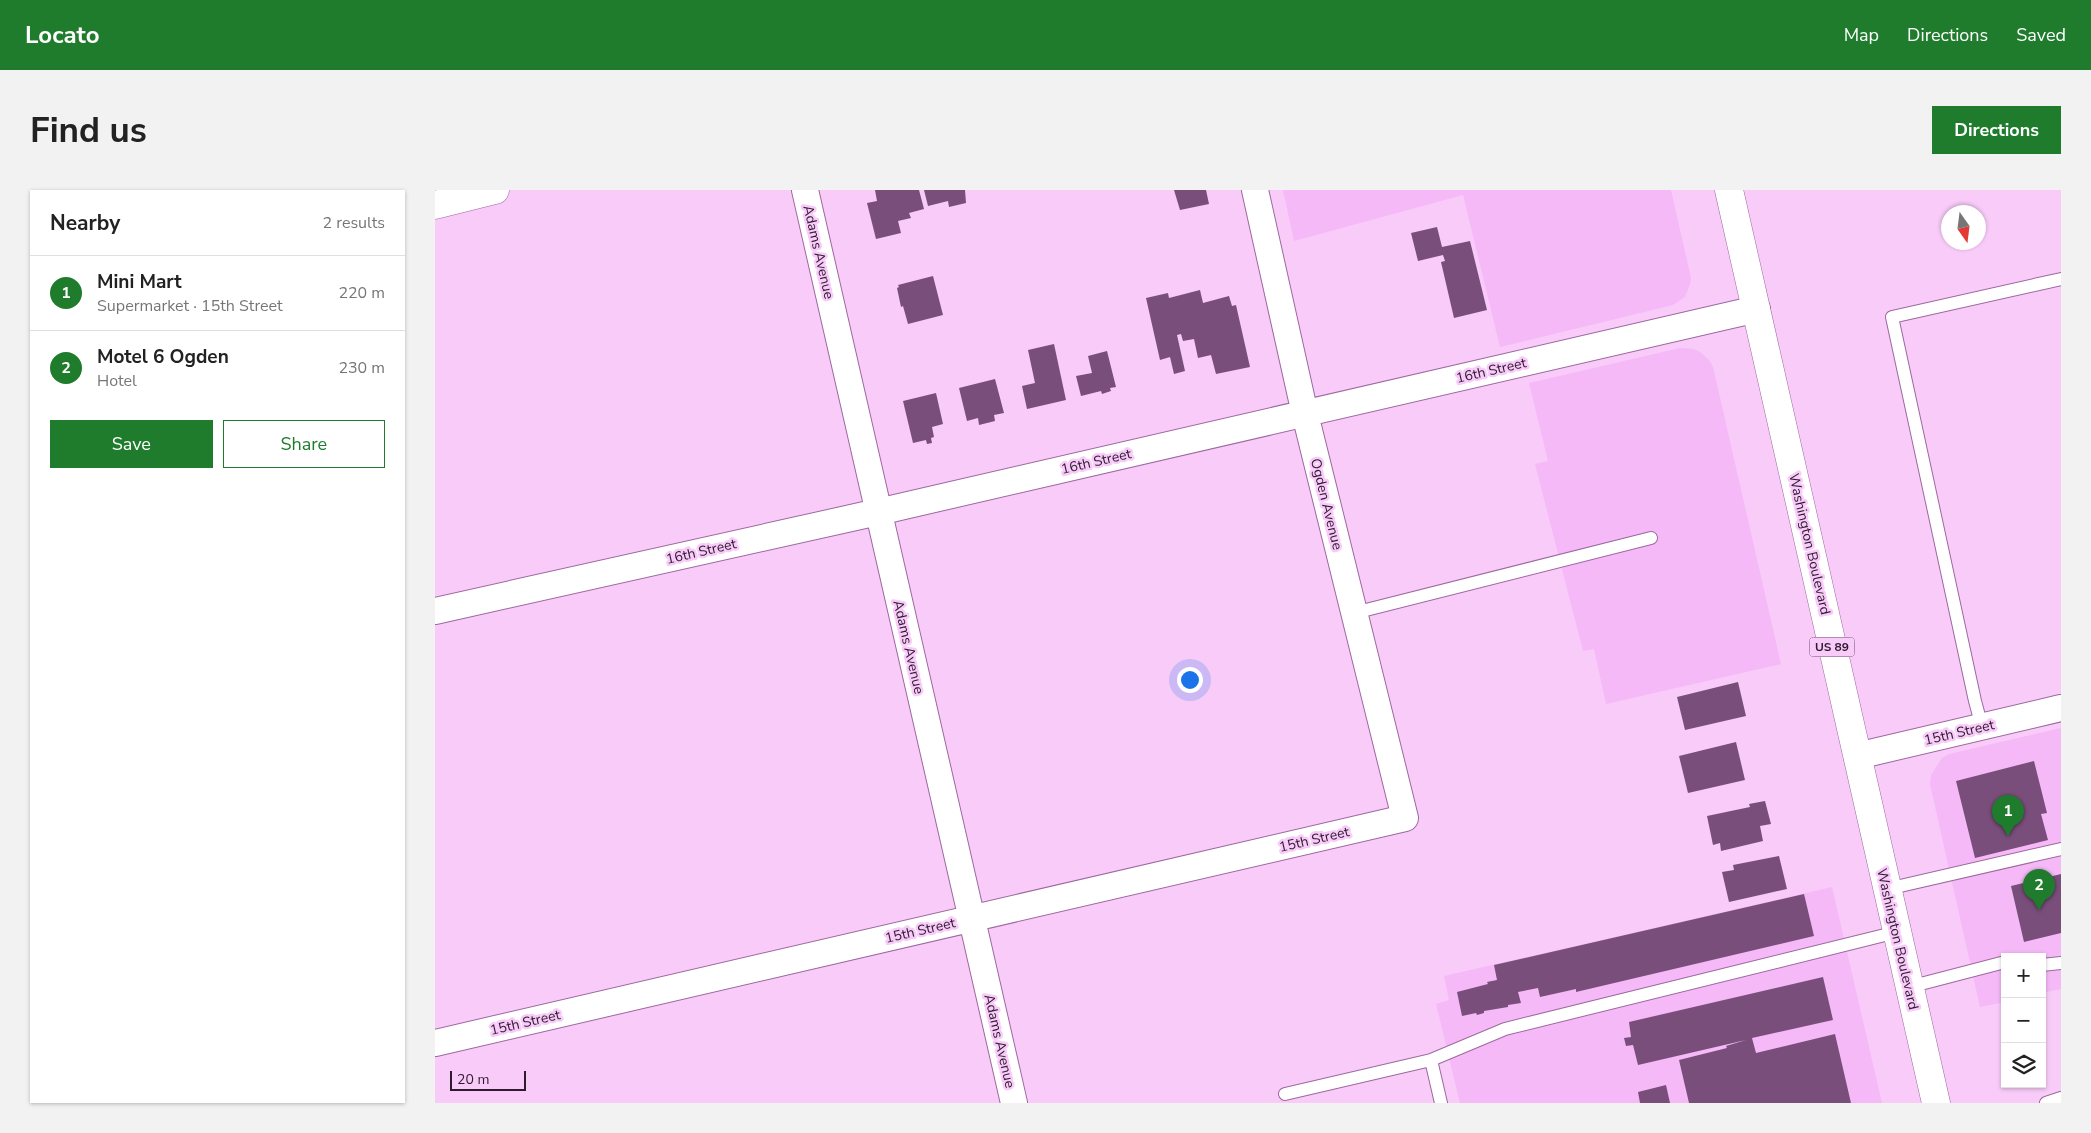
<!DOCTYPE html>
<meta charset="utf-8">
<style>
:root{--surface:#fff;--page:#f2f2f2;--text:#222;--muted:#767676;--line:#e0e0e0;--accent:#1f7c2c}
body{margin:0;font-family:"Nunito Sans",sans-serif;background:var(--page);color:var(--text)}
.controls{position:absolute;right:15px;bottom:15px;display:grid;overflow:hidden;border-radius:0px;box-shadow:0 1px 4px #0004}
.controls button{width:45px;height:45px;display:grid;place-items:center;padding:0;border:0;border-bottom:1px solid var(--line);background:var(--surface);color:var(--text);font:25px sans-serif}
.compass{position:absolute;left:1506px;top:15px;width:45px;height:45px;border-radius:50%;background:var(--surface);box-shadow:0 1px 4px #0004;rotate:166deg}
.scale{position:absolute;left:15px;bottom:12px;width:76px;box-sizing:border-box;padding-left:5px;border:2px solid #2f1a30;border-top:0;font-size:14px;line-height:18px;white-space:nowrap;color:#2f1a30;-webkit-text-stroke:4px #f8cbf9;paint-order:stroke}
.you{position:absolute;left:754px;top:489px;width:18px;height:18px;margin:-12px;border:4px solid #fff;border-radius:50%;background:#1a73e8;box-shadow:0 0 0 8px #1a73e833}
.badge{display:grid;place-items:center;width:32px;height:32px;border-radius:50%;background:var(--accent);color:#fff;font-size:16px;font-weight:700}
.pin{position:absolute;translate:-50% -41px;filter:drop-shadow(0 1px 2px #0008)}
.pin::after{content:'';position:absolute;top:26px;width:18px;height:15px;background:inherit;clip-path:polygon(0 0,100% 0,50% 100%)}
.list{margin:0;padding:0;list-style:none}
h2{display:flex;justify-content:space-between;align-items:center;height:65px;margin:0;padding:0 20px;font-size:21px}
h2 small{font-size:16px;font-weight:400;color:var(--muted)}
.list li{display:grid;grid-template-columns:32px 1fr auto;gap:15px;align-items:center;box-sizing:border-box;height:75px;padding:0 20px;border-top:1px solid var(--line)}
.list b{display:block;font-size:19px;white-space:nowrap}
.list p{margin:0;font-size:16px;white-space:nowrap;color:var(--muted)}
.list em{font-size:16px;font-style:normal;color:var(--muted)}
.actions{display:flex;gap:10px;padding:15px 20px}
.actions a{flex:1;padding:11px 0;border:1px solid var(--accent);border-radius:0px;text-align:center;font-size:18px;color:var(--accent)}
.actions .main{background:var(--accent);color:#fff}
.icon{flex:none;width:28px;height:28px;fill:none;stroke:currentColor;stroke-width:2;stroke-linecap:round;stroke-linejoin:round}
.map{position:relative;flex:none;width:1626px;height:913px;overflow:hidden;border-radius:0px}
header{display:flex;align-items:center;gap:30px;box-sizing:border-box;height:70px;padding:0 25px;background:var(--accent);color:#fff}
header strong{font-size:24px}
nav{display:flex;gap:28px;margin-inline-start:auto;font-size:18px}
.intro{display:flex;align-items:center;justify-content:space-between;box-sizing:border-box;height:120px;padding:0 30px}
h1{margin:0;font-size:35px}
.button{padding:12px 22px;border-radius:0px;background:var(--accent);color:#fff;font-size:18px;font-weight:700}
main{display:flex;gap:30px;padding:0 30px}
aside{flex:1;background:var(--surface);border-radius:0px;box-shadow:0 1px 4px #0004}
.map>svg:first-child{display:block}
</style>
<header>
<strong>Locato</strong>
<nav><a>Map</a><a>Directions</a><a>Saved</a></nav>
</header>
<div class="intro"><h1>Find us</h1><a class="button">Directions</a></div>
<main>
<aside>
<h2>Nearby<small>2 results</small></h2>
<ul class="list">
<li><span class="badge">1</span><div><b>Mini Mart</b><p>Supermarket · 15th Street</p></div><em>220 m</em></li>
<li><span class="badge">2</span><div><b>Motel 6 Ogden</b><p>Hotel</p></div><em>230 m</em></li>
</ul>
<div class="actions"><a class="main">Save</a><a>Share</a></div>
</aside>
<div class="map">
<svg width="1626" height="913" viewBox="0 0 1626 913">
<rect width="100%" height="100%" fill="#f8cbf9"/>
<path fill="#f5b9f8" d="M 848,0 L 1236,0 L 1256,88 L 1255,94 L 1250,107 L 1238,115 L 1065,157 L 1028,5 L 859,51 Z
M 1245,158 L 1259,159 L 1265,162 L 1274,170 L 1278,177 L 1346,474 L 1171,514 L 1159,459 L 1148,461 L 1100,274 L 1113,271 L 1094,193 Z
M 1626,538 L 1626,799 L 1607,803 L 1607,767 L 1570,767 L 1570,812 L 1545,817 L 1495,594 L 1496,585 L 1507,568 L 1514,564 Z
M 1397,697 L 1447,913 L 1025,913 L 1001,814 L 1014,810 L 1009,786 Z"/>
<path fill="#794e7b" d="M 440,0 L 484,0 L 489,19 L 474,23 L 476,28 L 463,31 L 466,43 L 441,49 L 432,13 L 442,11 Z
M 489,0 L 530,0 L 531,13 L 514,17 L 513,11 L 493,16 Z
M 739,0 L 771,0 L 774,14 L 745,20 Z
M 1002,37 L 1007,57 L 1035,51 L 1052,120 L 1019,128 L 1006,72 L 1010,71 L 1008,65 L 983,71 L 976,43 Z
M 498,86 L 508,125 L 473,134 L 468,116 L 466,117 L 462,98 L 464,97 L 463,95 Z
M 765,100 L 768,113 L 794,106 L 797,116 L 801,115 L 815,177 L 781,184 L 776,165 L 763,168 L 759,149 L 748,151 L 746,144 L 742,145 L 750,181 L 739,184 L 735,167 L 725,170 L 711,108 L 733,103 L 734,108 Z
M 619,154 L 631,210 L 592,219 L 587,196 L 600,193 L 593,160 Z
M 672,161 L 681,197 L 675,198 L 676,201 L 667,204 L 666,201 L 646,206 L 641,186 L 657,183 L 653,166 Z
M 560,189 L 569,223 L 559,225 L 560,231 L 544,235 L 543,228 L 532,231 L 524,198 Z
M 501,203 L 508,234 L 497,237 L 499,247 L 496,248 L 497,253 L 492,254 L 491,250 L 478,253 L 468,211 Z
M 1303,492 L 1311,526 L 1250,540 L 1242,507 Z
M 1301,552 L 1310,590 L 1253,603 L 1244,566 Z
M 1599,571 L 1612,623 L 1606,624 L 1613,650 L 1540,668 L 1521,591 Z
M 1330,611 L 1336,634 L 1325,636 L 1328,651 L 1286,661 L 1285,653 L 1278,655 L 1272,626 L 1315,617 L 1314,614 Z
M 1344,666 L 1352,699 L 1294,712 L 1287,682 L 1299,680 L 1298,675 Z
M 1626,684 L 1626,743 L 1589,752 L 1576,696 Z
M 1369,704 L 1379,746 L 1141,802 L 1141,799 L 1105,807 L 1103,798 L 1083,802 L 1086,813 L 1073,815 L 1073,817 L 1049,821 L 1049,823 L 1042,825 L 1041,823 L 1027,826 L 1022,802 L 1053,794 L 1052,792 L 1062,790 L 1059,775 Z
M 1388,787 L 1398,830 L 1317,848 L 1321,863 L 1400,844 L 1416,913 L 1254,913 L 1244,870 L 1292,858 L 1291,856 L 1311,850 L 1203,875 L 1198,855 L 1191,856 L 1189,848 L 1196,847 L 1194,832 Z
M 1231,895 L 1235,913 L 1205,913 L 1203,902 Z"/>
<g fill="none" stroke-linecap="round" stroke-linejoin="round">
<defs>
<path id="lane" d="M 919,423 L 1216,348
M 1547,537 L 1540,511 L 1457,127 L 1626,89
M 1452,699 L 1626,659
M 1607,775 L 1626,773
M 1474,797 L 1570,772
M 996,870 L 1006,913
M 850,904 L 996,870 L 1070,839 L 1462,742
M 1611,913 L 1626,908"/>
<path id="street" d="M 370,0 L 579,913
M 0,421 L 443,322 L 1322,119
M 1422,566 L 1626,518
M 0,853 L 970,628 L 870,224 L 820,0"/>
<path id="secondary" d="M 0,15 L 60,0"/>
<path id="primary" d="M 1294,0 L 1501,913"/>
</defs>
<use href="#lane" stroke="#9c699e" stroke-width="14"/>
<use href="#street" stroke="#9c699e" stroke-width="28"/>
<use href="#secondary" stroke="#9c699e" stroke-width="29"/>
<use href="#primary" stroke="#9c699e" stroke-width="29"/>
<use href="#lane" stroke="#fff" stroke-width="12"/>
<use href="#street" stroke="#fff" stroke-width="26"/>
<use href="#secondary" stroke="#fff" stroke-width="28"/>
<use href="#primary" stroke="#fff" stroke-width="28"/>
</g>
<g text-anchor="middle" stroke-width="5" stroke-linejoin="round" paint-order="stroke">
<rect fill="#f8cbf9" stroke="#6b4f6c" stroke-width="1" x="1374.5" y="447.5" width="45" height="19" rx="4"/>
<g font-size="12" font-weight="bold" fill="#2f1a30">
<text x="1397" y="461">US 89</text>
</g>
<g font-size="14" fill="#2f1a30" stroke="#f8cbf9">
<text transform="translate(384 62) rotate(77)" y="5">Adams Avenue</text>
<text transform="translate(1056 180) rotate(-13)" y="5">16th Street</text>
<text transform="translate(661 271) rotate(-13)" y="5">16th Street</text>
<text transform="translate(892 314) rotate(76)" y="5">Ogden Avenue</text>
<text transform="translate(1375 354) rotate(77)" y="5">Washington Boulevard</text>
<text transform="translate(266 361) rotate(-13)" y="5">16th Street</text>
<text transform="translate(474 457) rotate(77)" y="5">Adams Avenue</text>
<text transform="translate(1524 542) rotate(-13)" y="5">15th Street</text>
<text transform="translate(879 649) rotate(-13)" y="5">15th Street</text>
<text transform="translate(485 740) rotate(-13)" y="5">15th Street</text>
<text transform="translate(1463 749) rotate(77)" y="5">Washington Boulevard</text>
<text transform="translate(90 832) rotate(-13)" y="5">15th Street</text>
<text transform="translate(565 851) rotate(77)" y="5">Adams Avenue</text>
</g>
</g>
</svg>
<div class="controls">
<button>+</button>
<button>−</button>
<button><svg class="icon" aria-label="layers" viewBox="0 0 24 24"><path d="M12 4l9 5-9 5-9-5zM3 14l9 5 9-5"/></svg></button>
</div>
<svg class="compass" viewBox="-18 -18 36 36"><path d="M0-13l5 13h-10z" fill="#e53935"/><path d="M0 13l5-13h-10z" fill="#767676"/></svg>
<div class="scale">20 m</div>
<div class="you"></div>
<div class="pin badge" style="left:1573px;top:646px">1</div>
<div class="pin badge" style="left:1604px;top:720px">2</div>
</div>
</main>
